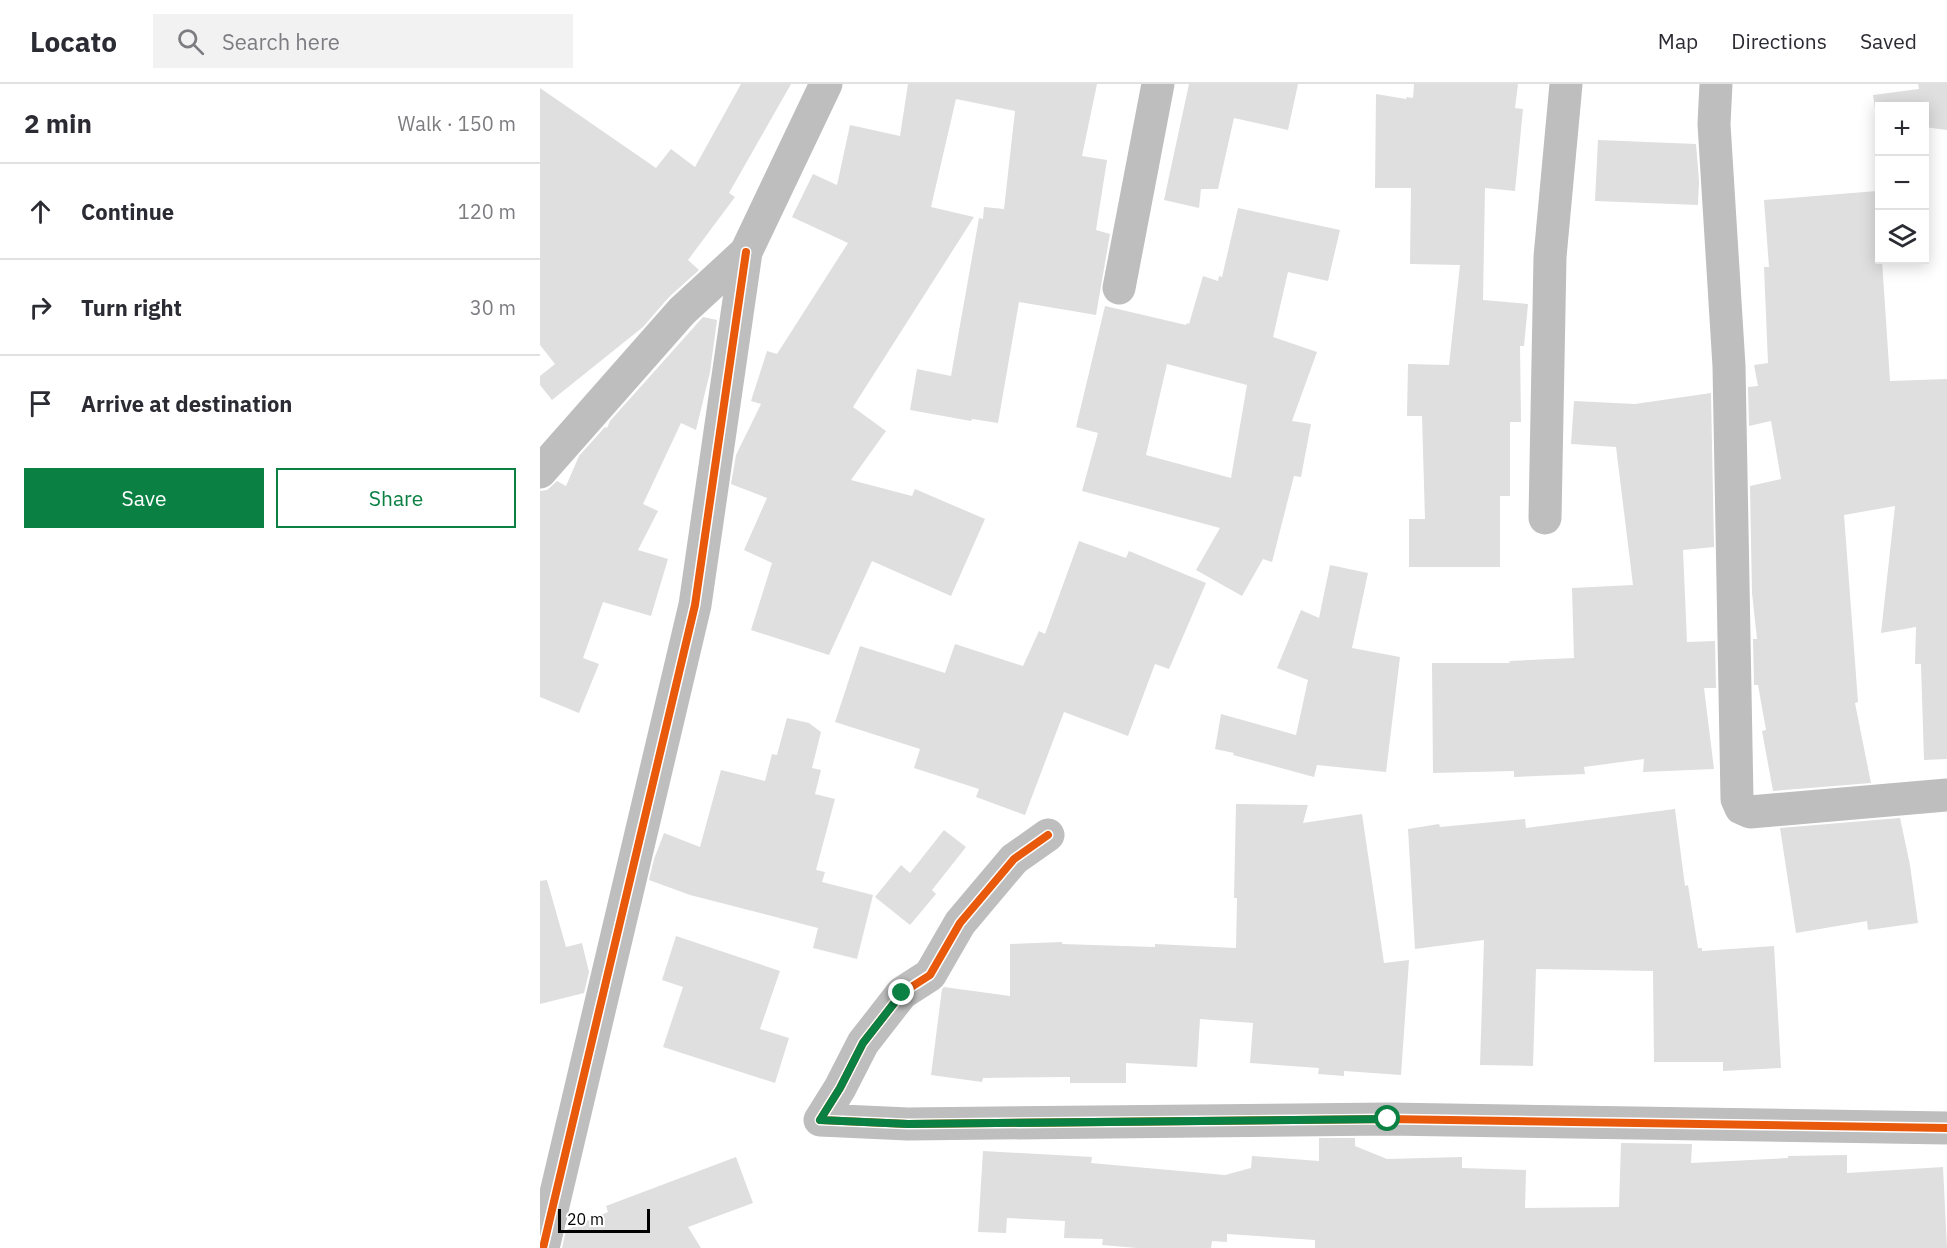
<!DOCTYPE html>
<meta charset="utf-8">
<style>
:root{--surface:#fff;--page:#f2f2f3;--text:#2b2b33;--muted:#7c7c81;--line:#e1e1e2;--accent:#0b8043}
body{margin:0;font-family:"IBM Plex Sans",sans-serif;background:var(--page);color:var(--text)}
.controls{position:absolute;right:18px;top:18px;display:grid;overflow:hidden;border-radius:0px;box-shadow:0 3px 15px #0003}
.controls button{width:54px;height:54px;display:grid;place-items:center;padding:0;border:0;border-bottom:2px solid var(--line);background:var(--surface);color:var(--text);font:30px sans-serif}
.scale{position:absolute;left:18px;bottom:15px;width:92px;box-sizing:border-box;padding-left:6px;border:3px solid #000;border-top:0;font-size:16px;line-height:21px;white-space:nowrap;color:#000;-webkit-text-stroke:4px #fff;paint-order:stroke}
.stop{position:absolute;width:18px;height:18px;margin:-14px;border:4px solid #0b8043;border-radius:50%;background:#fff}
.stop.end{background:#0b8043;border-color:#fff;box-shadow:0 2px 6px #0008}
.list{margin:0;padding:0;list-style:none}
h2{display:flex;justify-content:space-between;align-items:center;height:78px;margin:0;padding:0 24px;font-size:26px}
h2 small{font-size:20px;font-weight:400;color:var(--muted)}
.list li{display:grid;grid-template-columns:39px 1fr auto;gap:18px;align-items:center;box-sizing:border-box;height:96px;padding:0 24px;border-top:2px solid var(--line)}
.list b{display:block;font-size:22px;white-space:nowrap}
.list em{font-size:20px;font-style:normal;color:var(--muted)}
.actions{display:flex;gap:12px;padding:18px 24px}
.actions a{flex:1;padding:14px 0;border:2px solid var(--accent);border-radius:0px;text-align:center;font-size:21px;color:var(--accent)}
.actions .main{background:var(--accent);color:#fff}
.icon{flex:none;width:33px;height:33px;fill:none;stroke:currentColor;stroke-width:2;stroke-linecap:round;stroke-linejoin:round}
.map{position:relative;flex:none;width:1407px;height:1164px;overflow:hidden}
header{display:flex;align-items:center;gap:36px;box-sizing:border-box;height:84px;padding:0 30px;background:var(--surface);border-bottom:2px solid var(--line)}
header strong{font-size:28px}
nav{display:flex;gap:33px;margin-inline-start:auto;font-size:21px}
.search{width:420px;height:54px;background:var(--page);display:flex;align-items:center;gap:15px;box-sizing:border-box;padding:0 21px;border-radius:0px;color:var(--muted);font-size:22px}
main{display:flex}
aside{flex:1;background:var(--surface)}
.map>svg:first-child{display:block}
</style>
<header>
<strong>Locato</strong>
<div class="search"><svg class="icon" aria-label="search" viewBox="0 0 24 24"><circle cx="10" cy="10" r="6"/><path d="M15 15l6 6"/></svg>Search here</div>
<nav><a>Map</a><a>Directions</a><a>Saved</a></nav>
</header>
<main>
<aside>
<h2>2 min<small>Walk · 150 m</small></h2>
<ul class="list">
<li><svg class="icon" aria-label="ahead" viewBox="0 0 24 24"><path d="M12 20V5M6 11l6-6 6 6"/></svg><div><b>Continue</b></div><em>120 m</em></li>
<li><svg class="icon" aria-label="right" viewBox="0 0 24 24"><path d="M7 20v-9h11M14 6l5 5-5 5"/></svg><div><b>Turn right</b></div><em>30 m</em></li>
<li><svg class="icon" aria-label="arrive" viewBox="0 0 24 24"><path d="M6 21V4h12l-3 4 3 4H6"/></svg><div><b>Arrive at destination</b></div></li>
</ul>
<div class="actions"><a class="main">Save</a><a>Share</a></div>
</aside>
<div class="map">
<svg width="1407" height="1164" viewBox="0 0 1407 1164">
<rect width="100%" height="100%" fill="#fff"/>
<path fill="#dfdfdf" fill-rule="evenodd" d="M 201,0 L 251,0 L 189,109 L 195,113 L 148,176 L 159,186 L 129,213 L 103,243 L 12,316 L 0,301 L 0,292 L 15,280 L 0,261 L 0,4 L 116,84 L 131,65 L 155,83 Z
M 368,0 L 557,0 L 542,72 L 567,76 L 556,146 L 570,150 L 556,231 L 479,218 L 458,339 L 432,335 L 431,337 L 370,326 L 377,285 L 411,292 L 439,134 L 443,135 L 444,123 L 464,125 L 475,27 L 416,15 L 391,123 L 434,133 L 313,323 L 346,347 L 311,396 L 372,412 L 375,405 L 445,435 L 411,512 L 332,477 L 289,571 L 211,546 L 232,479 L 204,466 L 227,414 L 191,400 L 196,371 L 221,320 L 211,317 L 227,267 L 237,270 L 308,159 L 252,133 L 273,90 L 297,101 L 310,41 L 360,52 Z
M 649,0 L 758,0 L 748,46 L 694,34 L 678,105 L 661,105 L 659,124 L 624,116 Z
M 874,0 L 978,0 L 975,24 L 983,25 L 975,107 L 945,104 L 943,216 L 988,220 L 984,262 L 980,262 L 981,338 L 970,338 L 970,412 L 960,412 L 960,483 L 869,483 L 869,435 L 885,435 L 882,332 L 867,332 L 868,280 L 909,281 L 920,181 L 870,180 L 871,104 L 835,104 L 836,10 L 866,15 L 867,13 L 873,14 Z
M 1378,0 L 1407,0 L 1407,46 L 1384,43 L 1384,22 L 1340,22 L 1339,55 L 1333,11 L 1379,5 Z
M 1058,56 L 1156,60 L 1159,97 L 1158,121 L 1055,117 Z
M 1337,107 L 1340,176 L 1342,176 L 1350,297 L 1407,295 L 1407,675 L 1384,676 L 1381,580 L 1375,580 L 1376,543 L 1341,549 L 1355,422 L 1304,431 L 1318,618 L 1315,619 L 1331,699 L 1233,707 L 1222,647 L 1226,646 L 1218,601 L 1214,601 L 1213,555 L 1217,555 L 1212,509 L 1210,402 L 1241,395 L 1231,337 L 1209,342 L 1208,303 L 1218,302 L 1214,281 L 1228,279 L 1224,183 L 1229,183 L 1224,116 Z
M 698,124 L 800,146 L 788,197 L 748,188 L 733,253 L 777,268 L 752,337 L 771,340 L 761,393 L 754,392 L 732,478 L 723,475 L 702,512 L 656,486 L 680,444 L 542,407 L 558,349 L 536,343 L 565,222 L 646,241 L 647,239 L 649,240 L 663,192 L 678,197 L 679,192 L 682,193 ZM 627,280 L 707,301 L 691,394 L 606,371 Z
M 163,233 L 177,236 L 170,288 L 156,346 L 141,339 L 103,420 L 118,427 L 98,466 L 128,475 L 111,532 L 63,518 L 43,574 L 59,580 L 39,629 L 0,613 L 0,407 L 7,406 L 17,397 L 26,402 L 39,372 L 65,343 L 67,344 L 70,337 Z
M 1171,309 L 1174,463 L 1143,466 L 1147,558 L 1175,557 L 1176,604 L 1164,604 L 1174,685 L 1103,688 L 1104,675 L 1044,683 L 1045,690 L 974,693 L 974,687 L 893,689 L 892,579 L 970,579 L 969,577 L 1034,574 L 1032,504 L 1093,501 L 1076,363 L 1031,360 L 1034,317 L 1095,320 Z
M 539,457 L 586,474 L 589,467 L 666,499 L 629,585 L 615,580 L 588,652 L 524,628 L 485,731 L 436,713 L 439,705 L 374,684 L 380,665 L 295,638 L 320,562 L 405,589 L 415,560 L 483,582 L 499,547 L 505,550 Z
M 790,481 L 828,489 L 812,564 L 860,573 L 846,688 L 777,681 L 774,693 L 693,671 L 694,669 L 675,665 L 681,630 L 756,651 L 768,596 L 737,584 L 761,526 L 779,534 Z
M 247,634 L 269,639 L 281,648 L 272,684 L 281,686 L 275,710 L 295,715 L 276,786 L 285,788 L 282,798 L 333,811 L 317,875 L 273,864 L 278,844 L 150,811 L 109,796 L 114,775 L 124,749 L 160,763 L 181,686 L 225,697 L 232,670 L 237,671 Z
M 696,720 L 768,721 L 763,739 L 822,730 L 844,879 L 869,876 L 861,991 L 804,987 L 804,992 L 778,990 L 779,984 L 710,979 L 713,939 L 660,935 L 657,983 L 586,979 L 586,999 L 530,999 L 530,993 L 443,994 L 442,998 L 391,991 L 402,905 L 404,903 L 470,912 L 470,860 L 522,858 L 522,860 L 615,863 L 615,860 L 696,864 L 697,814 L 694,814 Z
M 1135,725 L 1145,802 L 1148,801 L 1158,864 L 1162,864 L 1162,867 L 1234,862 L 1241,984 L 1183,987 L 1183,978 L 1114,978 L 1113,887 L 996,885 L 993,982 L 940,981 L 944,856 L 875,865 L 868,745 L 899,740 L 900,743 L 985,735 L 986,744 Z
M 1360,734 L 1370,781 L 1378,839 L 1328,846 L 1327,837 L 1256,849 L 1240,744 Z
M 404,746 L 426,763 L 392,806 L 396,810 L 370,841 L 335,813 L 361,781 L 370,789 Z
M 7,796 L 26,863 L 42,859 L 49,888 L 44,909 L 0,920 L 0,797 Z
M 136,852 L 240,887 L 220,945 L 249,954 L 235,999 L 123,963 L 143,903 L 122,896 Z
M 779,1054 L 815,1054 L 815,1062 L 847,1075 L 922,1073 L 922,1084 L 986,1086 L 985,1124 L 1079,1123 L 1081,1059 L 1152,1060 L 1151,1079 L 1248,1074 L 1248,1072 L 1307,1071 L 1307,1089 L 1403,1083 L 1407,1164 L 775,1164 L 775,1156 L 687,1150 L 687,1158 L 672,1157 L 671,1164 L 597,1164 L 562,1161 L 563,1155 L 524,1154 L 525,1137 L 467,1134 L 466,1149 L 438,1148 L 443,1067 L 552,1073 L 551,1079 L 685,1091 L 711,1084 L 712,1072 L 779,1077 Z
M 196,1073 L 213,1119 L 148,1143 L 161,1164 L 22,1164 L 26,1146 L 68,1128 L 66,1122 Z"/>
<g fill="none" stroke-linecap="round" stroke-linejoin="round">
<path stroke="#bebebe" stroke-width="33" d="M 1176,0 L 1174,40 L 1189,282 L 1197,715 L 1201,724 L 1210,728 L 1407,711
M 579,204 L 618,0
M 0,388 L 142,227 L 206,168 L 286,0
M 1005,434 L 1010,173 L 1026,0
M 508,751 L 474,775 L 420,839 L 390,891 L 362,909 L 323,959 L 300,1004 L 280,1036 L 368,1040 L 848,1035 L 1407,1044
M 3,1164 L 155,521 L 206,168"/>
<defs>
<path id="cycleway" d="M 508,751 L 474,775 L 420,839 L 390,891 L 362,909 L 323,959 L 300,1004 L 280,1036 L 368,1040 L 848,1035 L 1407,1044
M 3,1164 L 155,521 L 206,168"/>
</defs>
<use href="#cycleway" stroke="#fff" stroke-width="11"/>
<use href="#cycleway" stroke="#e8590c" stroke-width="8"/>
</g>
<g fill="none" stroke-linecap="round" stroke-linejoin="round">
<path stroke="#0b8043" stroke-width="8" d="M 362,909 L 323,959 L 300,1004 L 280,1036 L 368,1040 L 848,1035"/>
</g>
</svg>
<div class="controls">
<button>+</button>
<button>−</button>
<button><svg class="icon" aria-label="layers" viewBox="0 0 24 24"><path d="M12 4l9 5-9 5-9-5zM3 14l9 5 9-5"/></svg></button>
</div>
<div class="scale">20 m</div>
<div class="stop" style="left:848px;top:1035px"></div>
<div class="stop end" style="left:362px;top:909px"></div>
</div>
</main>
